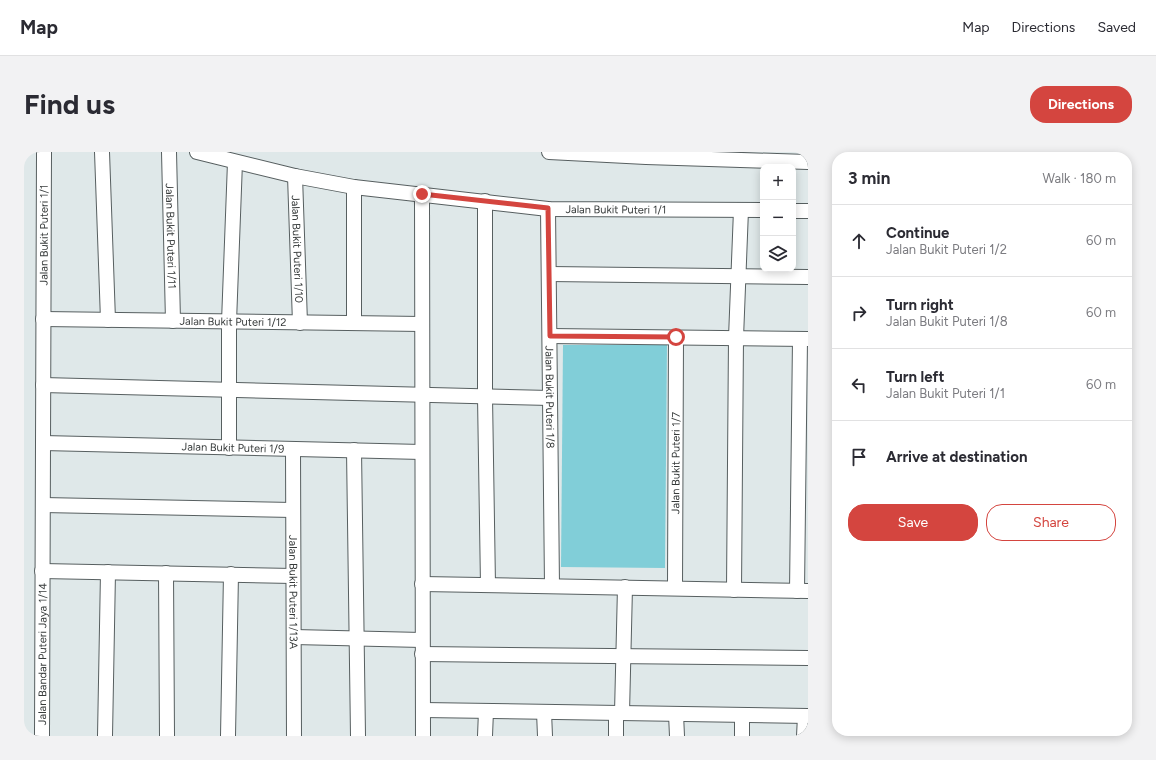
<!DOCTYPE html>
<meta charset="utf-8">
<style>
:root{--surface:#fff;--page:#f2f2f3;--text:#2b2b33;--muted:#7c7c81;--line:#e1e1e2;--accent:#d4453f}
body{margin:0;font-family:Figtree,sans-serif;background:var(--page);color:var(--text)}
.controls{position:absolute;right:12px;top:12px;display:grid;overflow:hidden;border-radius:8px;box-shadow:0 2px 10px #0003}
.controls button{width:36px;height:36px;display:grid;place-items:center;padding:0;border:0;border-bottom:1px solid var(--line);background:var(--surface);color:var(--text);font:20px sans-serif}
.stop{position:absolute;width:12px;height:12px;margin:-9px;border:3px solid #d4453f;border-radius:50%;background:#fff}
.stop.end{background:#d4453f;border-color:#fff;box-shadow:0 1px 4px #0008}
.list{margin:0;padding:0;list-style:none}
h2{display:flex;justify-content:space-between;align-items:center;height:52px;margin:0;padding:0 16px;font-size:17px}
h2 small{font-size:13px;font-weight:400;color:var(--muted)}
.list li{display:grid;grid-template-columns:26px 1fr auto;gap:12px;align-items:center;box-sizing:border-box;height:72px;padding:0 16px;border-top:1px solid var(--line)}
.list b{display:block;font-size:15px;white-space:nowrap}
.list p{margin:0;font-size:13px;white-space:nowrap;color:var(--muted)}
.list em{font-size:13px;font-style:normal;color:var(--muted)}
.actions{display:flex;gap:8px;padding:12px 16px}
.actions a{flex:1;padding:9px 0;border:1px solid var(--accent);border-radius:16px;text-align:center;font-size:14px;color:var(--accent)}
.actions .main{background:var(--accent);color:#fff}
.icon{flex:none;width:22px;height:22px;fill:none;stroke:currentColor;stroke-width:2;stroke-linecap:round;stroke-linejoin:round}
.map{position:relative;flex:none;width:784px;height:584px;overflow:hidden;border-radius:16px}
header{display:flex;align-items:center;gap:24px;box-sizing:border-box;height:56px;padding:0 20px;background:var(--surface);border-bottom:1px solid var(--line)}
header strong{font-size:19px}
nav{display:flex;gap:22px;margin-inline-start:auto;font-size:14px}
.intro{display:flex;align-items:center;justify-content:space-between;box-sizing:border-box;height:96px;padding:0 24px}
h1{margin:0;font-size:28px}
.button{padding:10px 18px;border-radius:16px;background:var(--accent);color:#fff;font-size:14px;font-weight:700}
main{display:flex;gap:24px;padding:0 24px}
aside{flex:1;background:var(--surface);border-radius:16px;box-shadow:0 2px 10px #0003}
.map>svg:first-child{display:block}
</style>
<header>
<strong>Map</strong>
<nav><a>Map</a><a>Directions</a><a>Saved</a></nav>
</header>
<div class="intro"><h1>Find us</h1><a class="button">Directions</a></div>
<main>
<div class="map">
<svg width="784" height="584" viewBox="0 0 784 584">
<rect width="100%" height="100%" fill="#dfe8e9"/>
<path fill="#81ced8" d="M 539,193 L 643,193 L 641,416 L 537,415 Z"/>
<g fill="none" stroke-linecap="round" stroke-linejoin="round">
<defs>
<g id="minor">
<path d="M 78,0 L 84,168"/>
<path id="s1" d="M 145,0 L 149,169"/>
<path id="s2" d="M 173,0 L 271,24 L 330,35 L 524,57 L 739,58"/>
<path d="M 525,0 L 622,5 L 784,10"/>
<path id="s3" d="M 271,24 L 276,171"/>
<path d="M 330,35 L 330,171"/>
<path d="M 398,43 L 399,584"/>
<path d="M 461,49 L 461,245 L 464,433"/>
<path id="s4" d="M 524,57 L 528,434"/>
<path d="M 769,59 L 784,59"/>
<path d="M 525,122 L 784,125"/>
<path id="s5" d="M 19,167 L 398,172"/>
<path d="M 526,184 L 784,187"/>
<path d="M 19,233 L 526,246"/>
<path id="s6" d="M 19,291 L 398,300"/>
<path d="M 205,296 L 205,170 L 211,10"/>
<path id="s7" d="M 269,297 L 270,584"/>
<path d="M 330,298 L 334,584"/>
<path d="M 19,353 L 269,358"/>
<path d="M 18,419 L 269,424"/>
<path d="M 142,421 L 143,584"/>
<path d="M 398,432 L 784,439"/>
<path id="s8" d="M 651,436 L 652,185"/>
<path d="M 710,438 L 712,186 L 717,58"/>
<path d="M 773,439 L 776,187"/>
<path d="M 270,485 L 398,488"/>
<path d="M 398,502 L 784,506"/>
<path d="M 399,558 L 784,564"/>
<path d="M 520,560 L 521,584"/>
<path d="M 598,561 L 601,435"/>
<path d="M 652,562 L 653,584"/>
<path d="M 718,564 L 718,584"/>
<path id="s9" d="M 18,584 L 20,0"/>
<path d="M 81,584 L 84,420"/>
<path d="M 204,584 L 207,422"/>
<path d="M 461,584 L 462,559"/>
<path d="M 592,584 L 592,561"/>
<path d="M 780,584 L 781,564"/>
</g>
</defs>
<use href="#minor" stroke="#575f60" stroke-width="16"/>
<use href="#minor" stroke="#fff" stroke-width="14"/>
</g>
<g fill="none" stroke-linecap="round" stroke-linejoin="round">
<path stroke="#d4453f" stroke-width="5" d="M 398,42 L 524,56 L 526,184 L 652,185"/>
</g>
<g text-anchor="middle" stroke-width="4" stroke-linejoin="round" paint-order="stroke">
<g font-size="11" fill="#373b3b" stroke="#ecf5f7">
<text dy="4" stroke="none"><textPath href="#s2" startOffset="424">Jalan Bukit Puteri 1/1</textPath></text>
<text dy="4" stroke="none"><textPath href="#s9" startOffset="501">Jalan Bukit Puteri 1/1</textPath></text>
<text dy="4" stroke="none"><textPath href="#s1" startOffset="84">Jalan Bukit Puteri 1/11</textPath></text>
<text dy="4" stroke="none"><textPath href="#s3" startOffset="73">Jalan Bukit Puteri 1/10</textPath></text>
<text dy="4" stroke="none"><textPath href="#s5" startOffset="190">Jalan Bukit Puteri 1/12</textPath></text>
<text dy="4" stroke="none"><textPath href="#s4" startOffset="188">Jalan Bukit Puteri 1/8</textPath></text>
<text dy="4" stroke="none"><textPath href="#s6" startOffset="190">Jalan Bukit Puteri 1/9</textPath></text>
<text dy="4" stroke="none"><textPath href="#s8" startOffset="125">Jalan Bukit Puteri 1/7</textPath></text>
<text dy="4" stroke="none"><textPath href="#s7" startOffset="143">Jalan Bukit Puteri 1/13A</textPath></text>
<text dy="4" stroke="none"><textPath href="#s9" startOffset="82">Jalan Bandar Puteri Jaya 1/14</textPath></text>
</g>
</g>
</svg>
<div class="controls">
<button>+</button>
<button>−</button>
<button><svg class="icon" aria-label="layers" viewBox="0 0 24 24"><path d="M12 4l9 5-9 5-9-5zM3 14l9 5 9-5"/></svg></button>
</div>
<div class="stop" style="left:652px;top:185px"></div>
<div class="stop end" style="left:398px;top:42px"></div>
</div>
<aside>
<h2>3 min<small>Walk · 180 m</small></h2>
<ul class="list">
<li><svg class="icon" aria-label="ahead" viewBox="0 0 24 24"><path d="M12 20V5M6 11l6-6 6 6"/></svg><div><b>Continue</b><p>Jalan Bukit Puteri 1/2</p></div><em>60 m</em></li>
<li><svg class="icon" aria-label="right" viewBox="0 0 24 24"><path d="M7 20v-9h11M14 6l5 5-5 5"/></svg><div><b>Turn right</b><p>Jalan Bukit Puteri 1/8</p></div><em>60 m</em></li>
<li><svg class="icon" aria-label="left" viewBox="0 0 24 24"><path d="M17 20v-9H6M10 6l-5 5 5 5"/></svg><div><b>Turn left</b><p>Jalan Bukit Puteri 1/1</p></div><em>60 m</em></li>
<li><svg class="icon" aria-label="arrive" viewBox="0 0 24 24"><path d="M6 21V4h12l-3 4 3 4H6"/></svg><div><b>Arrive at destination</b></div></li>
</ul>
<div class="actions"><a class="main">Save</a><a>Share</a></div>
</aside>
</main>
